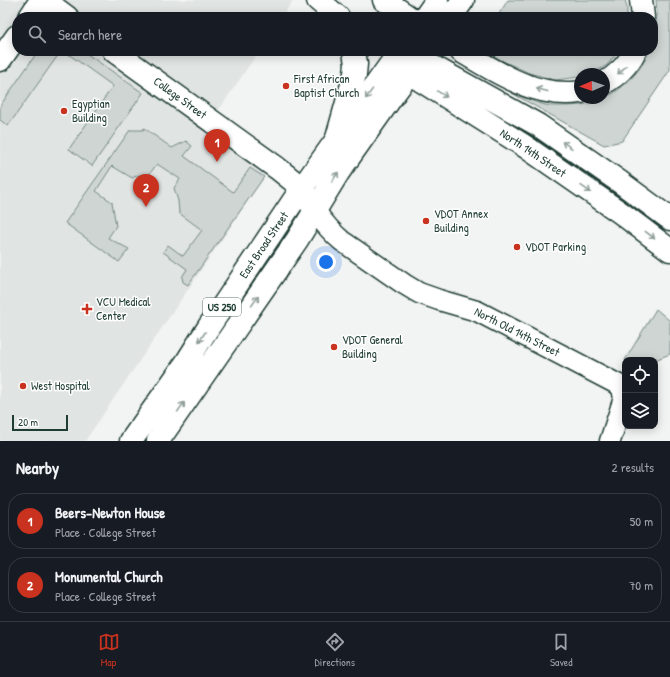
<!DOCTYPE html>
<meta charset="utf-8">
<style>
:root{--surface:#171b24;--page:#20242c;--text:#f1f3f6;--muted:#9ea1a6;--line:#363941;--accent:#c8321e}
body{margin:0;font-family:"Patrick Hand",sans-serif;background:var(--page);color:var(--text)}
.controls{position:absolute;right:12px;bottom:12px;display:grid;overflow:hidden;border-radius:8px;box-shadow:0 2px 10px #0003}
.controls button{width:36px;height:36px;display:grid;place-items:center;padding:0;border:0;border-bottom:1px solid var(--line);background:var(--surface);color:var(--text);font:20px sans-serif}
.compass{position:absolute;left:574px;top:68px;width:36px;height:36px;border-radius:50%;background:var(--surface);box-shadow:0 2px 10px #0003;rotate:268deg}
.scale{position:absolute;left:12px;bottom:10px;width:56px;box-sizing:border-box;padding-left:4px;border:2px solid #1f3d34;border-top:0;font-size:11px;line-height:14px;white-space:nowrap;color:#1f3d34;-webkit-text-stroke:3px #fff;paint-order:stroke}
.you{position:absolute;left:326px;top:262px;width:14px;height:14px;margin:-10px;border:3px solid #fff;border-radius:50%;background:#1a73e8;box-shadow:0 0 0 6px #1a73e833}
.badge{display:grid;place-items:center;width:26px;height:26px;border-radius:50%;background:var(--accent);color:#fff;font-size:13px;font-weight:700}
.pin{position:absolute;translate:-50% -33px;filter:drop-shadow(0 1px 2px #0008)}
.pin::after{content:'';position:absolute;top:21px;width:14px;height:12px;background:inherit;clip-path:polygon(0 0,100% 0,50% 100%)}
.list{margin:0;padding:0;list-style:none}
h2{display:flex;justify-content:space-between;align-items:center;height:52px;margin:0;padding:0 16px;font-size:17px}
h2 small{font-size:13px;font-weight:400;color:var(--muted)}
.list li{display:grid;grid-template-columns:26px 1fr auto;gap:12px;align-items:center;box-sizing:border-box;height:56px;margin:0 8px 8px;padding:0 8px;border:1px solid var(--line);border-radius:16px}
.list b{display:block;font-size:15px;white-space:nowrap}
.list p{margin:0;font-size:13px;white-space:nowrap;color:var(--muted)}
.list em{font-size:13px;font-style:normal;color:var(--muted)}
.icon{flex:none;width:22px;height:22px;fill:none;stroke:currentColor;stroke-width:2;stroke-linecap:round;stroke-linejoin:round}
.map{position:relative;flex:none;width:670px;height:441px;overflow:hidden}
.search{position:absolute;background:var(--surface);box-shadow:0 2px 10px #0003;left:12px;right:12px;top:12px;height:44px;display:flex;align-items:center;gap:10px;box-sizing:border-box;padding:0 14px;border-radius:16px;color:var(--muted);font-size:15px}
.sheet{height:180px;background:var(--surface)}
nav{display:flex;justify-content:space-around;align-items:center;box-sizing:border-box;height:56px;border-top:1px solid var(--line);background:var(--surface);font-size:11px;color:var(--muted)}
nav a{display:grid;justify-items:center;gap:2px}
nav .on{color:var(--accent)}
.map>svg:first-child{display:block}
</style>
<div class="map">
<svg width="670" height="441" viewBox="0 0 670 441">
<rect width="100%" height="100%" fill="#f2f3f3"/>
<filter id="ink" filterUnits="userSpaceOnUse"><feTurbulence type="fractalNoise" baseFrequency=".025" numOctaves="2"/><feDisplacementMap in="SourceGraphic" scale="8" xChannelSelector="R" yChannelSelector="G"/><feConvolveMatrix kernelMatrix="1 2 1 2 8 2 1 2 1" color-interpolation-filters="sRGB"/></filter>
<g filter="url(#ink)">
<path fill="#e0e4e3" d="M 0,0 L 293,0 L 282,17 L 17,17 L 17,51 L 259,51 L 207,127 L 269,170 L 85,441 L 0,441 Z"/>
<path fill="#ced5d3" stroke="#768984" d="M 508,0 L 625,0 L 627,7 L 627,17 L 497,17 Z
M 656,0 L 670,0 L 670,70 L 622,141 L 604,145 L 510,92 C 521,96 533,102 545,105 C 549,106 553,106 557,106 C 569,106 580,106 591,103 C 615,97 641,74 649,51 L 653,51 L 653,41 L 656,26 L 657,12 Z
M 38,51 L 61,51 L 8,126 L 0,120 L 0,106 Z
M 64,51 L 83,51 L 143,93 L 92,166 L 69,149 L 113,86 Z
M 481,51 L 618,51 L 617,53 L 607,65 L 592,74 L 580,74 L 580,77 L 555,80 L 529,73 Z
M 144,128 L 172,148 L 186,141 L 192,146 L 184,156 L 233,192 L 250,168 L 264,177 L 188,285 L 183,282 L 182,277 L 187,269 L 163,252 L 168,245 L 183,256 L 202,230 L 179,213 L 178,201 L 174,188 L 180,179 L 157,164 L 148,176 C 142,174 138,175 132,178 L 112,166 L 96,191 L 112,202 L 116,226 L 108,238 L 129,249 L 119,262 L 65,223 L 130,130 L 143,130 Z
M 656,309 L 670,321 L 670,354 L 655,360 L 625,360 Z"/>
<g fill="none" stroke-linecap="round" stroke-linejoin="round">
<defs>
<path id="minor" d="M 315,211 C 323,222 331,232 342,241 L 404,284 L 419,293 L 439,300 L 477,311 L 619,385 L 622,388 L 624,398 L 610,441"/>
<path id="tertiary" d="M 44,0 L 67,17
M 30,17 L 41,0
M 114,51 L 277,168 L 302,188 L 311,204
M 0,60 L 17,36"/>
<path id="primary" d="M 425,17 L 437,0
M 451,17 L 463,0
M 407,52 L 538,125 L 620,182 L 670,219
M 396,65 L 523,145 L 621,213 L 650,235 L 670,250
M 131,441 L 186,363 L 208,328 L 302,188 L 400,51
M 158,441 L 297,240 L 338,173 L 396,91 L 426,51"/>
<path id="motorway" d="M 318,0 L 338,17
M 384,0 L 409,17
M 641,0 L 643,17
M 461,51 C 496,72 537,99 580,92
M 604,83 C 618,75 628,65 635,51
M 337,138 L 355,74 L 356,64 L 354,51"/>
</defs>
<use href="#minor" stroke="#1f3d34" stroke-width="23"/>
<use href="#tertiary" stroke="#1f3d34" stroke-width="25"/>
<use href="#primary" stroke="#1f3d34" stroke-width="25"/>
<use href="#motorway" stroke="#1f3d34" stroke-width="25"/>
<use href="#minor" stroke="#fff" stroke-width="20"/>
<use href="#tertiary" stroke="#fff" stroke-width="22"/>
<use href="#primary" stroke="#fff" stroke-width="22"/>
<use href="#motorway" stroke="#fff" stroke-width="22"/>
</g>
<defs><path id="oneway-shaft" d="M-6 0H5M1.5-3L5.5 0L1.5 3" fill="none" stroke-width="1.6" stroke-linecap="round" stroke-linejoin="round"/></defs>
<g stroke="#8f9e9a">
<use href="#oneway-shaft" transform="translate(622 70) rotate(136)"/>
<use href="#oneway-shaft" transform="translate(542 90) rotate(-165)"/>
<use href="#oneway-shaft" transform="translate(369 94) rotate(126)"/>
<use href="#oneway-shaft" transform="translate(442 94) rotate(31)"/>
<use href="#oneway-shaft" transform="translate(567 145) rotate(-146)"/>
<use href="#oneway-shaft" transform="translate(335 177) rotate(-57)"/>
<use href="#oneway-shaft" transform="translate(586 189) rotate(35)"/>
<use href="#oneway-shaft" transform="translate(650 235) rotate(37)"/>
<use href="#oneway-shaft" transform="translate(255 301) rotate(-55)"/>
<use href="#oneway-shaft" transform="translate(202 337) rotate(123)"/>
<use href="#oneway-shaft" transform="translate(181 407) rotate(-55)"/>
</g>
</g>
<g fill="#c8321e" stroke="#fff" stroke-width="1.5">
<circle cx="286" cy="86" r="4"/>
<circle cx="64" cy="111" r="4"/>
<circle cx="426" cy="221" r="4"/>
<circle cx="517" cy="247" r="4"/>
<path d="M85 303h4v4h4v4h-4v4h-4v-4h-4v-4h4z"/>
<circle cx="334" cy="347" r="4"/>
<circle cx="23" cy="386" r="4"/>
</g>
<g text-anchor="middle" stroke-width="3" stroke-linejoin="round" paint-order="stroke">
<rect fill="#fff" stroke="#627771" stroke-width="1" x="203" y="298" width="38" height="18" rx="3"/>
<g font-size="11" font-weight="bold" fill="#1f3d34">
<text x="222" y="311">US 250</text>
</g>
<g font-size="12" fill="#1f3d34" stroke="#fff" text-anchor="start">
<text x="294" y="83">First African<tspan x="294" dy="14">Baptist Church</tspan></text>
<text x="72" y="108">Egyptian<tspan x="72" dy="14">Building</tspan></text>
<text x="434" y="218">VDOT Annex<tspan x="434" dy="14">Building</tspan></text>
<text x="525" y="251">VDOT Parking</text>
<text x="96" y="306">VCU Medical<tspan x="96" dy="14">Center</tspan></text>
<text x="342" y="344">VDOT General<tspan x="342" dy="14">Building</tspan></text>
<text x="31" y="390">West Hospital</text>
</g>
<g font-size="12" fill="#1f3d34" stroke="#fff">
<text transform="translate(180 98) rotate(36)" y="4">College Street</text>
<text transform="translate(533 153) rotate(34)" y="4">North 14th Street</text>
<text transform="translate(264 245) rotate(-56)" y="4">East Broad Street</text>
<text transform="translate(517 332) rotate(27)" y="4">North Old 14th Street</text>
</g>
</g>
</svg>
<div class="controls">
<button><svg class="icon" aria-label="locate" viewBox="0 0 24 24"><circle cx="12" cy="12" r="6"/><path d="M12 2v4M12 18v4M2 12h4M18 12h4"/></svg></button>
<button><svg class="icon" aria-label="layers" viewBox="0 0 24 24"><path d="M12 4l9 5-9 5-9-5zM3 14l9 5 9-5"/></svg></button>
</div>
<svg class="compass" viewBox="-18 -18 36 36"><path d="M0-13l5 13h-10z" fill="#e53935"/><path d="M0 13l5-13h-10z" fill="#9ea1a6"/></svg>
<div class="scale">20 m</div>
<div class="you"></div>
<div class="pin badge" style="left:217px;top:162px">1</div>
<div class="pin badge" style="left:146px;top:207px">2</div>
<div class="search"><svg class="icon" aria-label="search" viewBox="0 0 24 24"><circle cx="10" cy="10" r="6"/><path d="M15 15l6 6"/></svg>Search here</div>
</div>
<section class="sheet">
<h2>Nearby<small>2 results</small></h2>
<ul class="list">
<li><span class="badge">1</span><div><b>Beers-Newton House</b><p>Place · College Street</p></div><em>50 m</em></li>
<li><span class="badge">2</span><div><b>Monumental Church</b><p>Place · College Street</p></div><em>70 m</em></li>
</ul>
</section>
<nav>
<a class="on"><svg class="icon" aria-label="map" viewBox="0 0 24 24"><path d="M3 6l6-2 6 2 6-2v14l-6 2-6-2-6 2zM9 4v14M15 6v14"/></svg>Map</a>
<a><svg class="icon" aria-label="directions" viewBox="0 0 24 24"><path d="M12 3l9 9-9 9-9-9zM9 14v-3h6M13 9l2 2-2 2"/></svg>Directions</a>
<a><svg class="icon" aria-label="saved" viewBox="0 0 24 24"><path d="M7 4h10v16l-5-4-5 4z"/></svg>Saved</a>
</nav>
